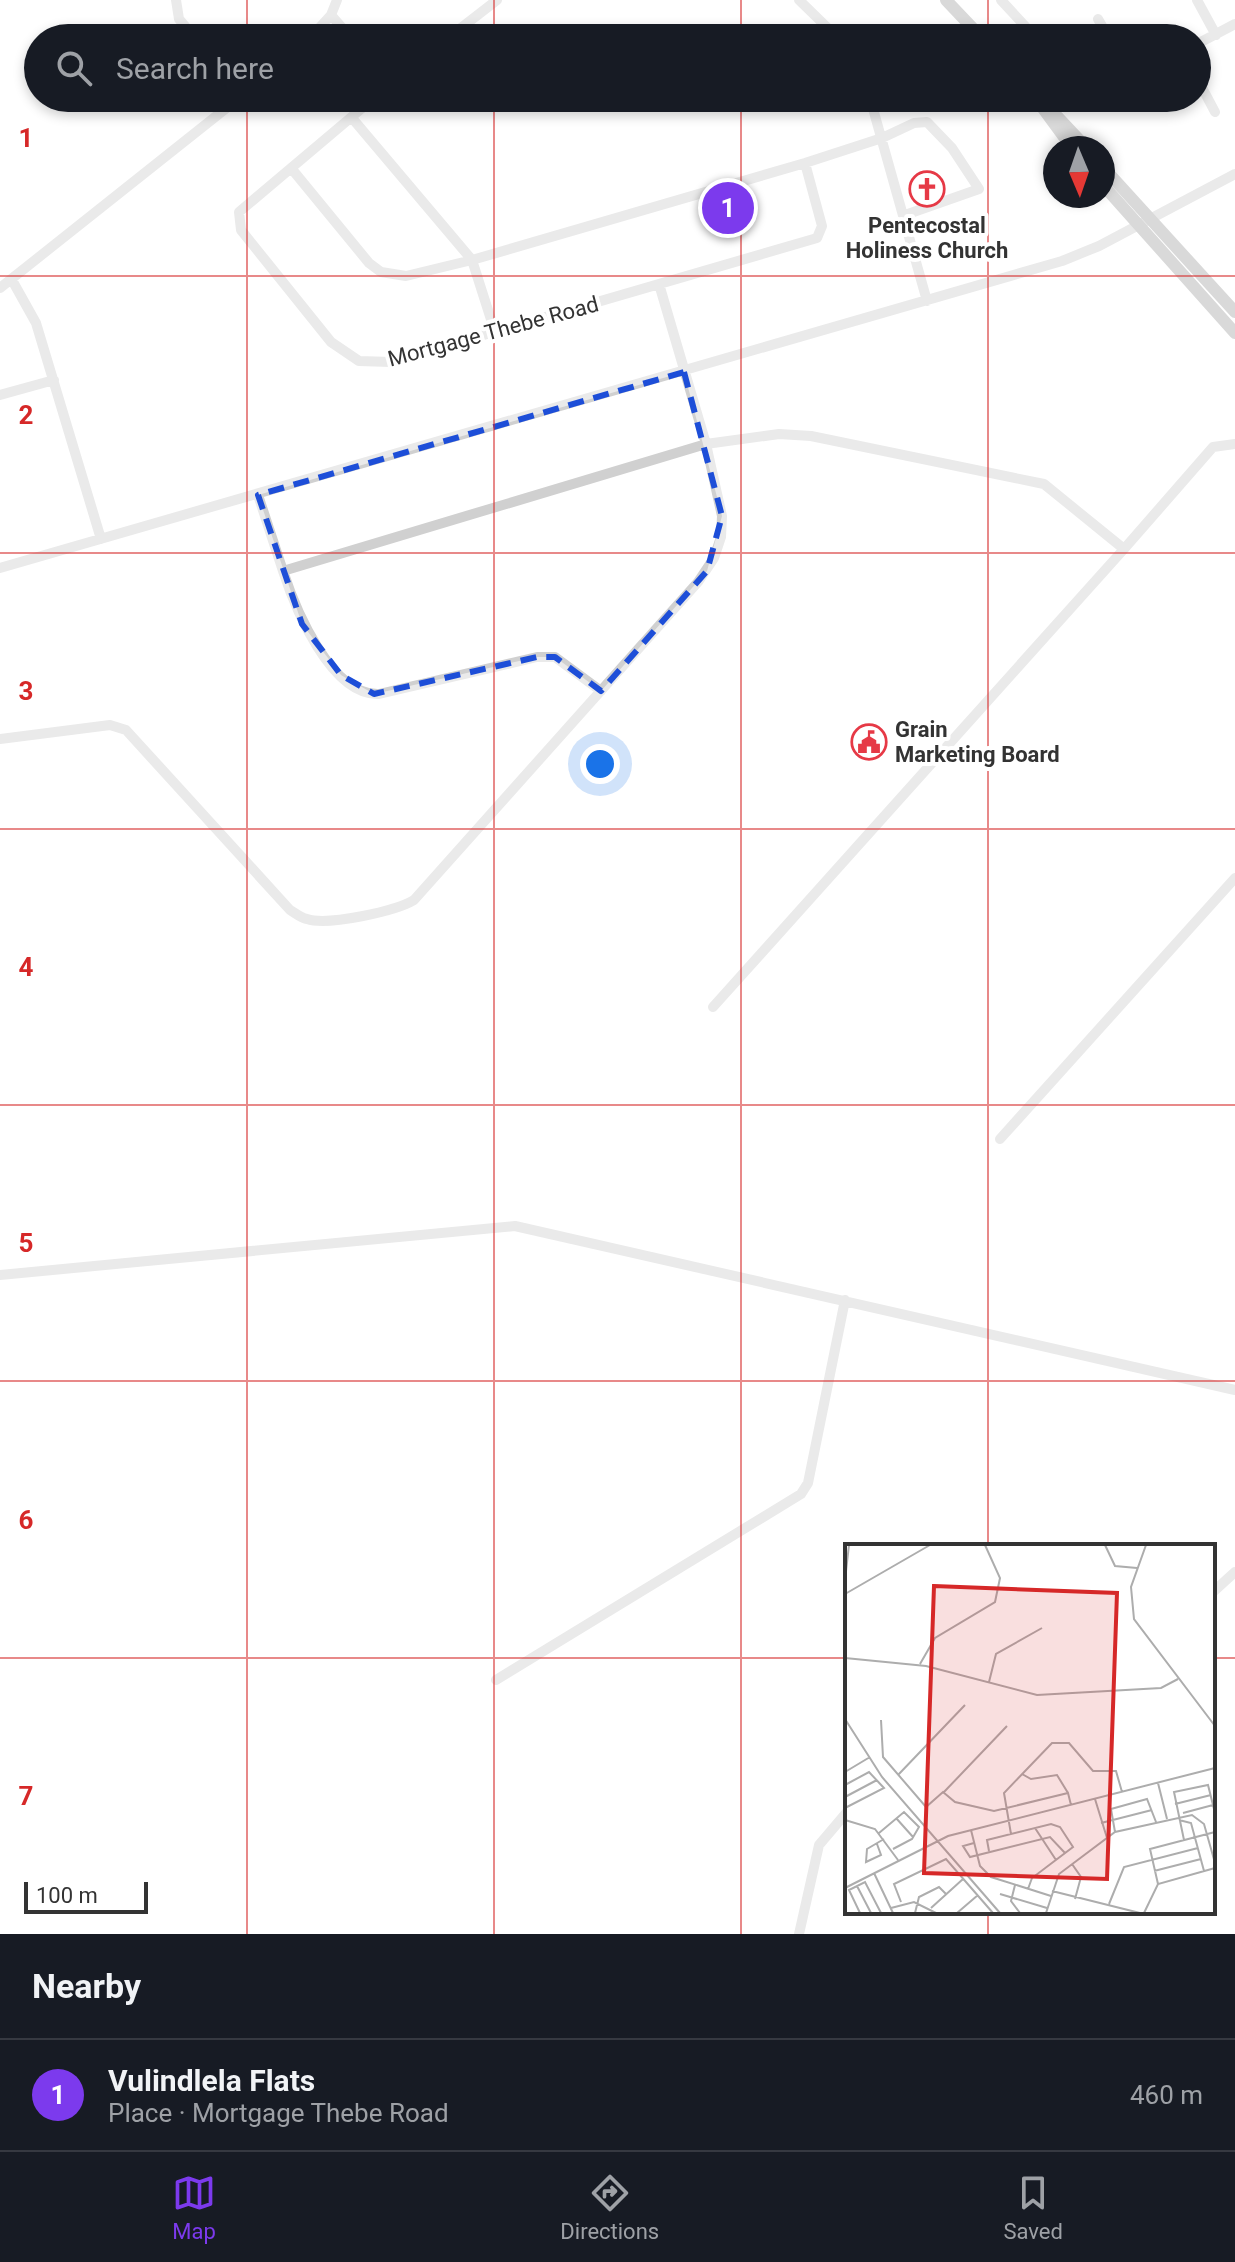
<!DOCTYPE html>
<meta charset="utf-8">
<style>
:root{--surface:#171b24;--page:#20242c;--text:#f1f3f6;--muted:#9ea1a6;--line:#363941;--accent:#7c3aed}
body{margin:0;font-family:Roboto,sans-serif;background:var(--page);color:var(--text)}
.compass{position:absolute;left:1043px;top:136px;width:72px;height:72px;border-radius:50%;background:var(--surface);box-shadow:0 4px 12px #0003;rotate:178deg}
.scale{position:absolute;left:24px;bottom:20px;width:124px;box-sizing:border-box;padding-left:8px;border:4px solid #333;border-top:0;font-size:22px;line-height:28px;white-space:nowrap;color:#333;-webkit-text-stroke:6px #fff;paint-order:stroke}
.you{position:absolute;left:600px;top:764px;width:28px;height:28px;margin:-20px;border:6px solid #fff;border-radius:50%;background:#1a73e8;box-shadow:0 0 0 12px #1a73e833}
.badge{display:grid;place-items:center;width:52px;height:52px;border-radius:50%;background:var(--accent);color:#fff;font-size:26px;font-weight:700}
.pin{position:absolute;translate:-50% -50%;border:4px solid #fff;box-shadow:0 2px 8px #0006}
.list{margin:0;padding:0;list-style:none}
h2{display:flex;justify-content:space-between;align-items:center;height:104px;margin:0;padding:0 32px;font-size:34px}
h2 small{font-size:26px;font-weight:400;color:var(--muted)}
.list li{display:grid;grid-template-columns:52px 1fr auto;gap:24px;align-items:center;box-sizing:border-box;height:112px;padding:0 32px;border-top:2px solid var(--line)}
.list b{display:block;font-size:30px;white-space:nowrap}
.list p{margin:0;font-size:26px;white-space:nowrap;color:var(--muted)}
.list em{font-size:26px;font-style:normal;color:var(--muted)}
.icon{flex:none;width:44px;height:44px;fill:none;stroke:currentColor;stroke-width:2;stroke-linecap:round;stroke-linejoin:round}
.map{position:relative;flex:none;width:1235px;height:1934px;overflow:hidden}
.search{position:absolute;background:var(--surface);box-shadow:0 4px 12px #0003;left:24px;right:24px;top:24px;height:88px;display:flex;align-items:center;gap:20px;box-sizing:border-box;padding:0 28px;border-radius:44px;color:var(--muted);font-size:30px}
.sheet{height:216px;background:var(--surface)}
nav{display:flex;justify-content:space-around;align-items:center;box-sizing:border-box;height:112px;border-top:2px solid var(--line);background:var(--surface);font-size:22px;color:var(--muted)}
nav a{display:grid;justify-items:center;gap:4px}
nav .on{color:var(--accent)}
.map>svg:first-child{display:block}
</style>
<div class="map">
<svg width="1235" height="1934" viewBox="0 0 1235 1934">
<rect width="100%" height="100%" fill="#fff"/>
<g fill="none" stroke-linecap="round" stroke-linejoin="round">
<path stroke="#d0d0d0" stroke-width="10" d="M 176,0 L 179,19 L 195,38
M 799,0 L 838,38
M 1001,0 L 1036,38
M 1197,0 L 1216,35
M 331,15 L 351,38
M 1098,19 L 1109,38
M 310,38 L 331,15 L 337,0
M 448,38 L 497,0
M 1197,44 L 1235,24
M 1197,78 L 1215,112
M 374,98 L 239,212 L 241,230 L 331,342 L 359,361 L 391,362 L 817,238 L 822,226 L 805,163
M 870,98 L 927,301
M 1092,98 L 1102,98
M 1052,107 L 1065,98
M 352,118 L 472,260 L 495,332
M 291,168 L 369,263 L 381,272 L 406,276 L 472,260 L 805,163 L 882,138 L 914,123 L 927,122 L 952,148 L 979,189 L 905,215
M 12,280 L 36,323 L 101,539
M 0,288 L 239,98
M 0,395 L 54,380
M 258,495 L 283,571 L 706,444 L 779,434 L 811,436 L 1044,484 L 1124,549 L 1213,447 L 1235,444
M 0,568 L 1062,261 L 1099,246 L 1235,174
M 283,571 C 295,608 331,696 379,694 L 537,657 L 555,657 L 601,691
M 0,739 L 110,725 L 126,730 L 290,910 C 295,913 301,918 307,919 C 328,926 396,911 414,900 L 698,582 L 714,558 L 721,537 L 722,516 L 706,444 L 659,284
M 713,1007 L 1124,549
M 1000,1139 L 1235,878
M 0,1275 L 515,1226 L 1235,1390
M 1213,1592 L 1235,1572
M 496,1680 L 801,1494 L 808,1483 L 845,1300
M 799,1934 L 819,1845 L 847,1812"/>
<path stroke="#ababab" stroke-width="12" d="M 946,0 L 982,38
M 1040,98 L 1087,148
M 1036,99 L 1072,148
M 1103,167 L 1235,312
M 1103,185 L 1235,333"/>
</g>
<path d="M0 0H1235V1934H0ZM 684,372 L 722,516 L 707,571 L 601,691 L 555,657 L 537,657 L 374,694 L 341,675 L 302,624 L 258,495 Z" fill="#fff" fill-opacity=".55" fill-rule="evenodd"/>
<path fill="none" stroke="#1d4ed8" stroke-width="6" stroke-dasharray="16 10" stroke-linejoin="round" d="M 684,372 L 722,516 L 707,571 L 601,691 L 555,657 L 537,657 L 374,694 L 341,675 L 302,624 L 258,495 Z"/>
<path fill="none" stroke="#d62828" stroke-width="2" stroke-opacity="0.55" d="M 247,0 L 247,38M 494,0 L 494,38M 741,0 L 741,38M 988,0 L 988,38M 247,98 L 247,1934M 494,98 L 494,1934M 741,98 L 741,1934M 988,98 L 988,1546M 0,276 L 1235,276M 0,553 L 1235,553M 0,829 L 1235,829M 0,1105 L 1235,1105M 0,1381 L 1235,1381M 0,1658 L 847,1658M 1213,1658 L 1235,1658M 988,1912 L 988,1934"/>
<defs>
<symbol id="church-ring" viewBox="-11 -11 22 22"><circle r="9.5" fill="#fff" stroke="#e63946" stroke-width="1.5"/><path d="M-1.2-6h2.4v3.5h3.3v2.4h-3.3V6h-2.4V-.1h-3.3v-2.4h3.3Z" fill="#e63946"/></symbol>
<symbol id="civic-ring" viewBox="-11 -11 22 22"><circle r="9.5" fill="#fff" stroke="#e63946" stroke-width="1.5"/><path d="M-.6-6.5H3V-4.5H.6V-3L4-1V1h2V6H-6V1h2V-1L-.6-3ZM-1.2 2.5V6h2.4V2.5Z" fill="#e63946"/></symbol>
</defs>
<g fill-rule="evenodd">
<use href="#church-ring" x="907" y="169" width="40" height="40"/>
<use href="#civic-ring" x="849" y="722" width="40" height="40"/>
</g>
<g text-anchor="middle" stroke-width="8" stroke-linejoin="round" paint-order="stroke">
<g font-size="22" font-weight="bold" fill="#333" stroke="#fff">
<text x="927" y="233">Pentecostal<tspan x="927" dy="25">Holiness Church</tspan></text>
<text x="895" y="737" text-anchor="start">Grain<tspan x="895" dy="25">Marketing Board</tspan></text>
</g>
<g font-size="22" fill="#333" stroke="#fff">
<text transform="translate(493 331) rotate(-15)" y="8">Mortgage Thebe Road</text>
</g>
</g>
<g transform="translate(845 1544)">
<rect width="370" height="370" fill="#fff"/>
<path fill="none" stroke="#adadad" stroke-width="2" d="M 260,1 L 270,22 L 292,24M 301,1 L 286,43 L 289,75 L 370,182M 0,36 L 4,1M 0,50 L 85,1M 0,114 L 81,122 L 192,151 L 316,144 L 333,135M 75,120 L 90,94 L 150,58 L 155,34 L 140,1M 144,138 L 151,110 L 197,84M 0,175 L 37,233 L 155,369M 36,176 L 38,213 L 81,263 L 98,248 L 110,258 L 149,267 L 223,249 L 226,261M 0,228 L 25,213M 177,230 L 186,235 L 212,231 L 223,249M 53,231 L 120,161M 313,239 L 322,275M 0,241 L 24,228 L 39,244 L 0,264M 99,248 L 162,182M 0,253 L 32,236M 250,255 L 262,294M 330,260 L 366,251M 338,269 L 368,261M 51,274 L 68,293M 0,276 L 30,285 L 53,316M 334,276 L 346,279 L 359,327M 256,279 L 307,266M 190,284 L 211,316M 126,286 L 135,322 L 146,333 L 206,352M 270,288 L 266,265 L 302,255 L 311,278M 34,289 L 59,268 L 74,283 L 67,295 L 48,305M 166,290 L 159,249 L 207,199 L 224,199 L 248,227 L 271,227 L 277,248M 339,296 L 329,248 L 363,241 L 370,269M 129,299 L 118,302 L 125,313 L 205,293 L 220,309M 32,300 L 36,311 L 21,318 L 22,305 L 39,295M 144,307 L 142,296 L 206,280 L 215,283 L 228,303 L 187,334 L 183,345M 227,320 L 236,333 L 230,355M 309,327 L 356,315M 29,329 L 48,369M 313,340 L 305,305 L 370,288M 170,341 L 166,357 L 175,369M 12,342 L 26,369M 0,344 L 103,292 L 370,224M 207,347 L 295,369M 155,350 L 202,364M 56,358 L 49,340 L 101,315 L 148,369M 264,360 L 279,323 L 353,304M 46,364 L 69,358 L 91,369M 86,364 L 118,335M 15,369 L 4,346 L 20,338 L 36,369M 70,369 L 74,353 L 94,343 L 101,350M 112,369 L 133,351M 201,369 L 214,330 L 270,288 L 347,271 L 359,280 L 370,319M 299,369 L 313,340 L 370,324"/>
<path fill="#d62828" fill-opacity="0.15" stroke="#d62828" stroke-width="4" d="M 89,42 L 272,49 L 262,335 L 79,329 Z"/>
<rect width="370" height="370" fill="none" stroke="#333" stroke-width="4"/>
</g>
<g font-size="26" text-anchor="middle" font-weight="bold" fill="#d62828" stroke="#fff" stroke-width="8" stroke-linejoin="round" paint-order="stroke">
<text x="26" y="147">1</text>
<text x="26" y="424">2</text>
<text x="26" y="700">3</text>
<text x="26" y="976">4</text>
<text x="26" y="1252">5</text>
<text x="26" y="1529">6</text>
<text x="26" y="1805">7</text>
</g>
</svg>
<svg class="compass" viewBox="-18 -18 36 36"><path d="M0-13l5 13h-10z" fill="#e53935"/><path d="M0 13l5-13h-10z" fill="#9ea1a6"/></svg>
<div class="scale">100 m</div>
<div class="you"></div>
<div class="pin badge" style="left:728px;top:208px">1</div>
<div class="search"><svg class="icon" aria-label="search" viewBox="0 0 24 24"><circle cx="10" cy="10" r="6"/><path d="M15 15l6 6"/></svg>Search here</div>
</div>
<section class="sheet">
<h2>Nearby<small></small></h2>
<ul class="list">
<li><span class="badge">1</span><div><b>Vulindlela Flats</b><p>Place · Mortgage Thebe Road</p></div><em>460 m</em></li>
</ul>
</section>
<nav>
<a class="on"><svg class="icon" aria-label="map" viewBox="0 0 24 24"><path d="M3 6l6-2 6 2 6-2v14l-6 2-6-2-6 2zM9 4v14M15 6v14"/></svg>Map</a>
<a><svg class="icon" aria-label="directions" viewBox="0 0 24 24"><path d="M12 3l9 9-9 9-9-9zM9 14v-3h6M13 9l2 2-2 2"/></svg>Directions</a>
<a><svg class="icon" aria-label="saved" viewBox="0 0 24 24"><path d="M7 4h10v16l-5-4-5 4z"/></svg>Saved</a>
</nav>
